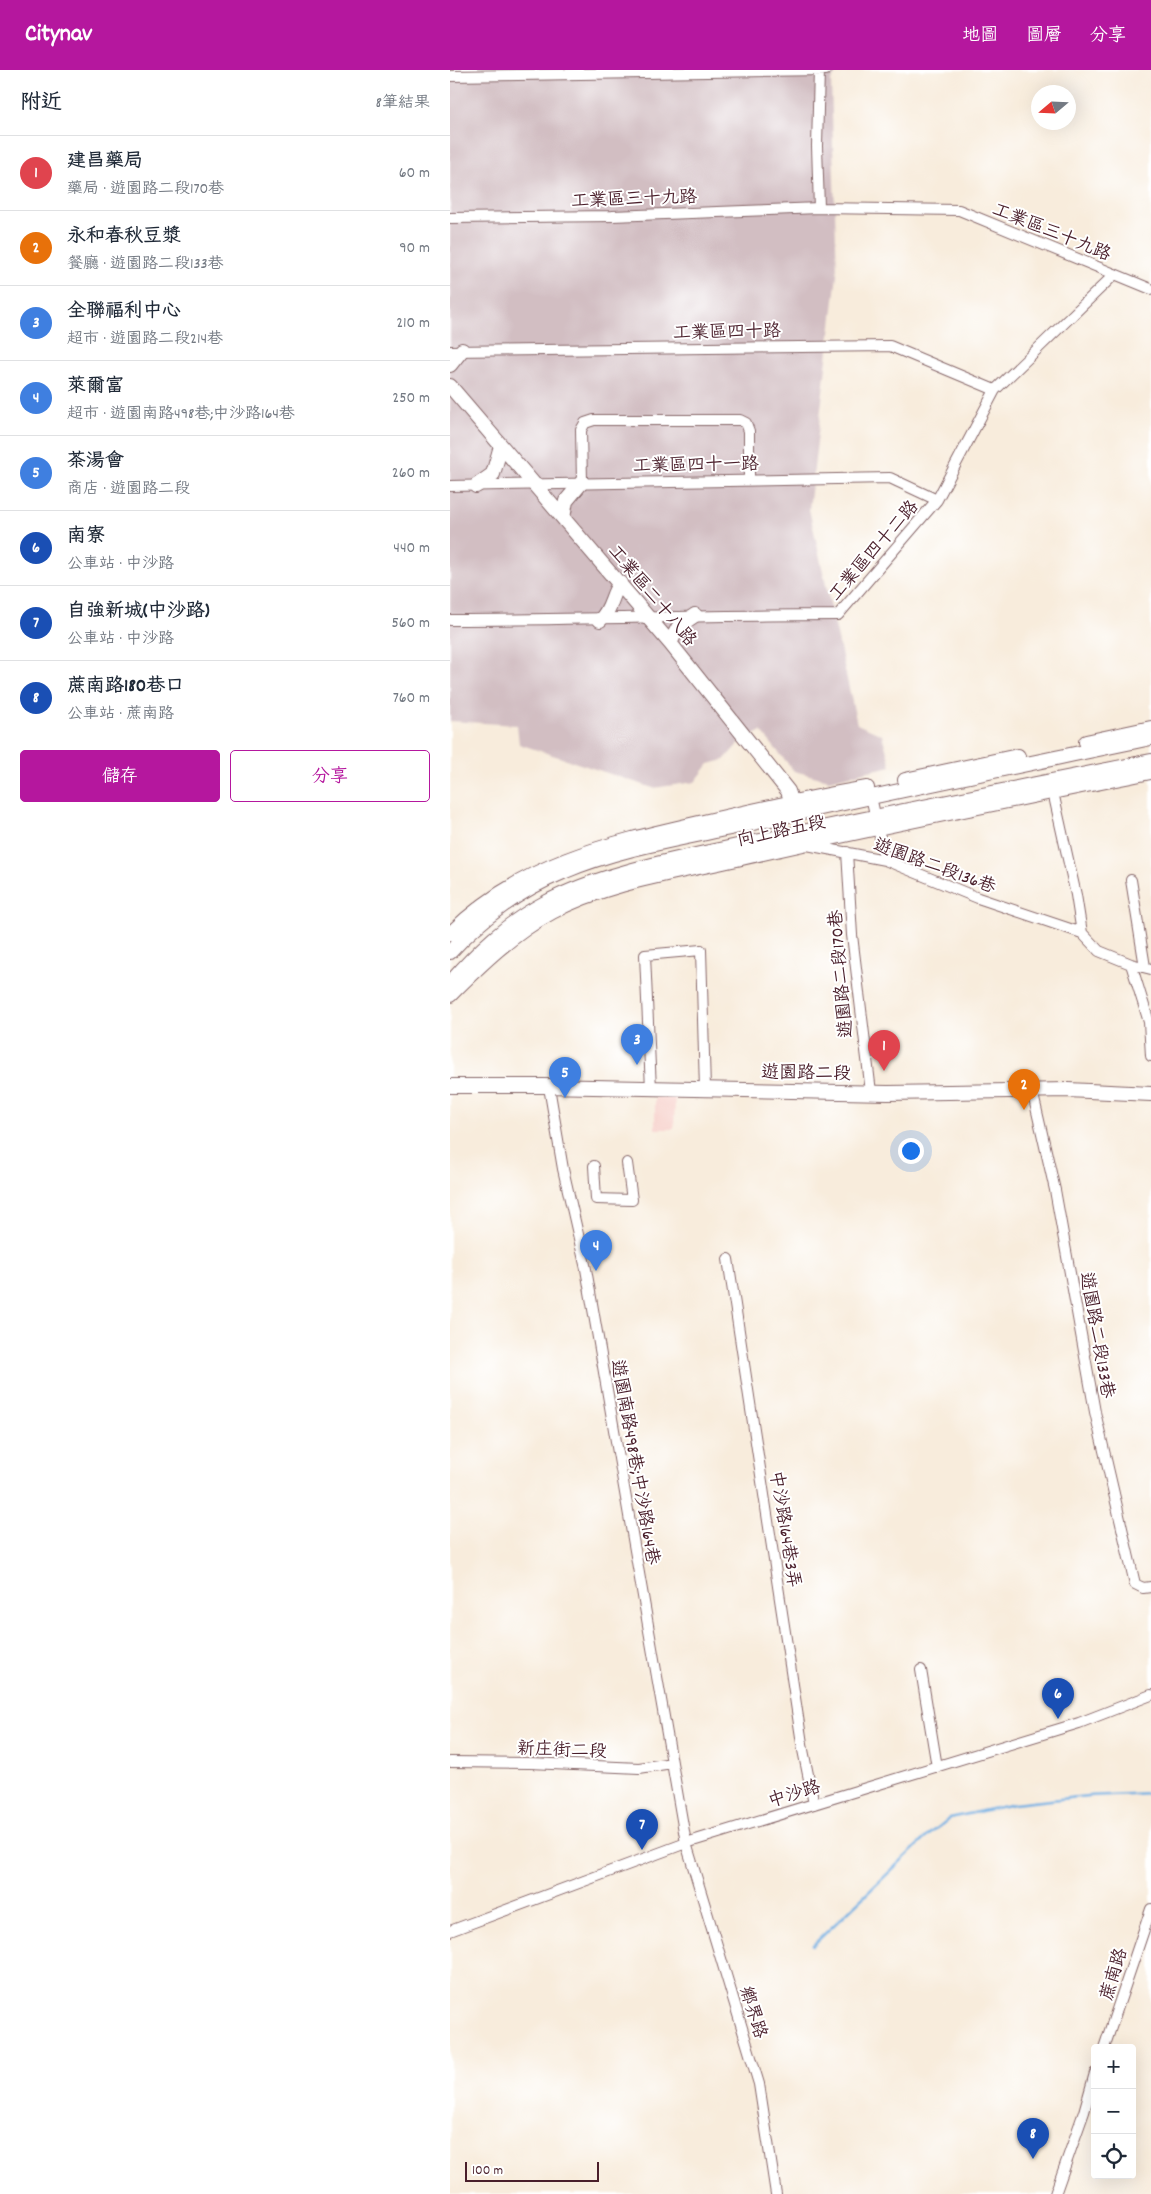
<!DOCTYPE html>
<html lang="zh-TW">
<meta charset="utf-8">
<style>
:root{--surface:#fff;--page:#f2f2f3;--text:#1f2937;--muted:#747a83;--line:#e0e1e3;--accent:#b5179e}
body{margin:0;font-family:Dekko,"LXGW WenKai TC",sans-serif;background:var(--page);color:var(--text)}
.controls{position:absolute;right:15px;bottom:15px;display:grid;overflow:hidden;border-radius:5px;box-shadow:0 5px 20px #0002}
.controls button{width:45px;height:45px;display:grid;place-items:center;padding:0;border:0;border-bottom:1px solid var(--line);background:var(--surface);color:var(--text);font:25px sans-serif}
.compass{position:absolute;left:581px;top:15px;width:45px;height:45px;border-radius:50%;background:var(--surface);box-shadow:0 5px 20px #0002;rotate:251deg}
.scale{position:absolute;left:15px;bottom:12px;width:134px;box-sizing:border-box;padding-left:5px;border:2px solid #4a1f2b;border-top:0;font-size:14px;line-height:18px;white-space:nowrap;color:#4a1f2b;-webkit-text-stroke:4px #fff;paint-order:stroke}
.you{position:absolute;left:460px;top:1080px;width:18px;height:18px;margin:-12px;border:4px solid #fff;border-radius:50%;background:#1a73e8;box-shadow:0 0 0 8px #1a73e833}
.badge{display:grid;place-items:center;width:32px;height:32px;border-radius:50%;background:var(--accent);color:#fff;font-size:16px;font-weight:700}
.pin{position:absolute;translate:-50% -41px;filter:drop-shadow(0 1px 2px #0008)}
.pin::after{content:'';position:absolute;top:26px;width:18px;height:15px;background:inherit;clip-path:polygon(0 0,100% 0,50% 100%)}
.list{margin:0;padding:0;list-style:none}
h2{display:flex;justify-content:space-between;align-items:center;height:65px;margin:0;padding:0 20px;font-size:21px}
h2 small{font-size:16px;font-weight:400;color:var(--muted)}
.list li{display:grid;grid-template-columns:32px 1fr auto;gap:15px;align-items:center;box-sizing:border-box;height:75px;padding:0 20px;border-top:1px solid var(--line)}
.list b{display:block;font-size:19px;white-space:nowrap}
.list p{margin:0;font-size:16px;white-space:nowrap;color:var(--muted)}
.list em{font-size:16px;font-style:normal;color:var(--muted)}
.actions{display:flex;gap:10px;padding:15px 20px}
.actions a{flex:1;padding:11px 0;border:1px solid var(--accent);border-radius:5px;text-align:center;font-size:18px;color:var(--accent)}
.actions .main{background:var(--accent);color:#fff}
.icon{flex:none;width:28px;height:28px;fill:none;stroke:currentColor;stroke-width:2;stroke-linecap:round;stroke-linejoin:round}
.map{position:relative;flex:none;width:701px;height:2124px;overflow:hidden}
header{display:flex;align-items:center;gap:30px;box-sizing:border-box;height:70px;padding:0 25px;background:var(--accent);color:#fff}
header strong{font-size:24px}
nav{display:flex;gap:28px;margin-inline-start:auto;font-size:18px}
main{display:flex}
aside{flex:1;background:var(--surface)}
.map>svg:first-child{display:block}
</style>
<header>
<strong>Citynav</strong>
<nav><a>地圖</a><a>圖層</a><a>分享</a></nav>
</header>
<main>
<aside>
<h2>附近<small>8筆結果</small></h2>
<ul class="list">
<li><span class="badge" style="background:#e0444e">1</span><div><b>建昌藥局</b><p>藥局 · 遊園路二段170巷</p></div><em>60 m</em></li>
<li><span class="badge" style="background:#e8710a">2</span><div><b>永和春秋豆漿</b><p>餐廳 · 遊園路二段133巷</p></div><em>90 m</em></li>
<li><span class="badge" style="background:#3f7fe0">3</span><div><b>全聯福利中心</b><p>超市 · 遊園路二段214巷</p></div><em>210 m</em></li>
<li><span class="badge" style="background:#3f7fe0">4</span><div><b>萊爾富</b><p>超市 · 遊園南路498巷;中沙路164巷</p></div><em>250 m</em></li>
<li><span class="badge" style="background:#3f7fe0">5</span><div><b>茶湯會</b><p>商店 · 遊園路二段</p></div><em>260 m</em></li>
<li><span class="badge" style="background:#1a4fb4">6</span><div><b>南寮</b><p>公車站 · 中沙路</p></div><em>440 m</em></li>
<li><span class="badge" style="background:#1a4fb4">7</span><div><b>自強新城(中沙路)</b><p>公車站 · 中沙路</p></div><em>560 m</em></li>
<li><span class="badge" style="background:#1a4fb4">8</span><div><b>蔗南路180巷口</b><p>公車站 · 蔗南路</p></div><em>760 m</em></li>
</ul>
<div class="actions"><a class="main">儲存</a><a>分享</a></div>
</aside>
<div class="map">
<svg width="701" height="2124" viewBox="0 0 701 2124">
<rect width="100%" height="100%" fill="#fff"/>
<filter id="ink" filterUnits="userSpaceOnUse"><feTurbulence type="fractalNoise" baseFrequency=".02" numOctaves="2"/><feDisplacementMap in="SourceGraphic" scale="10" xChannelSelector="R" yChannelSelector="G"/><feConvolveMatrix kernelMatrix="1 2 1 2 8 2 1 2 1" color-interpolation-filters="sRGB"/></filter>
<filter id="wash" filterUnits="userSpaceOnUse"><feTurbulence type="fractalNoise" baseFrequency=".0096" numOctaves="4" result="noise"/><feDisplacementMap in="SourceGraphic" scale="20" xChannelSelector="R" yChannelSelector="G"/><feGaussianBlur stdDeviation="1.12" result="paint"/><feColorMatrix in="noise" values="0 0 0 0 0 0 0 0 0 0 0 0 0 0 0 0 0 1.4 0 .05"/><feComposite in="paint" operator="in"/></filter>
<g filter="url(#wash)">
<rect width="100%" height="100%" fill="#f8ecdc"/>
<path fill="#f7d0ca" d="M 205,1023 L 225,1024 L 224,1059 L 205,1059 Z"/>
<path fill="#d2bec2" d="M 0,0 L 388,0 L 381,11 L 387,205 L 359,439 L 407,654 L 432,665 L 441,696 L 379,710 L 344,701 L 311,661 L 289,673 L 274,690 L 259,694 L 245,712 L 203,718 L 69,674 L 67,655 L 0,651 Z"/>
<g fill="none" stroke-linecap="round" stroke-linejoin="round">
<path stroke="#71afe3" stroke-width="2.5" d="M 363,1875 L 473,1770 L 500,1748 L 564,1734 L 638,1726 L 701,1723"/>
</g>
</g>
<g filter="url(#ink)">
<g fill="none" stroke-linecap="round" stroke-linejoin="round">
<defs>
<path id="street" d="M 0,6 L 376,0
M 369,138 L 509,140 L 701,219
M 0,148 L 162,146 L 369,138 L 367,76 L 369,0
M 0,281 L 440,276 L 545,320
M 132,412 L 131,360 L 135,353 L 144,350 L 290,350 L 296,353 L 299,361 L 299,410
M 0,416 L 440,408 L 487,430
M 0,550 C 129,550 258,545 388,545 L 487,430 L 545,320 L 665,204
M 420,722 L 435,790
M 603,722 L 626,825 L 632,863
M 357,775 L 435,790 L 528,828 L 632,863 L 649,881 L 681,894 L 701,899
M 397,782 L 402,865 L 421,1022
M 681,810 L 695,897
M 681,894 L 699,952 L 701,986
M 99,1017 L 113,1099 L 136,1199 L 236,1773 L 309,2014 L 326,2124
M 201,1019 L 195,885 L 251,880 L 255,1019
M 582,1020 L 605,1120 L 645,1342 L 685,1514 L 693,1518 L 701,1517
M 144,1096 L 146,1129 L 182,1130 L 177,1093
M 278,1189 L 353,1680 L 364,1734
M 471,1600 L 487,1697
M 0,1692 L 80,1693 L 189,1698 L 222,1693
M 0,1861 L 236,1773 L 629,1653 L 701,1625
M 654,1978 L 701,1839
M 605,2124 L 634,2042 L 645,2003"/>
<path id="secondary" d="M 0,295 L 12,280
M 0,316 L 220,573 L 338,721 L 344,739
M 26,416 L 43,404 L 51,376
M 113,448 L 116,431 L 132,412
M 150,550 C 162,539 161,525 170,513
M 220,573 L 229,556 L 245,545
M 636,672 L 701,658
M 455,710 L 568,686
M 0,864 C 70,794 157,774 249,753 C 305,740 360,728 417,718
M 0,882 C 30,849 71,819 113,802 C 171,777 241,767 303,753 C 435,723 568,696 701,668
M 0,913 C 28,881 57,853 95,833 C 155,801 235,788 301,773 C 434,744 568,718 701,691
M 0,925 C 31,894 63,863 102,842 C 158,812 225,803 287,789 C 424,757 563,730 701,702
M 0,1016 L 93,1016 L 438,1023 L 618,1020 L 701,1024"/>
</defs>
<use href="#street" stroke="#876769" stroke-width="12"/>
<use href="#secondary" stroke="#876769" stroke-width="16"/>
<use href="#street" stroke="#fff" stroke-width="10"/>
<use href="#secondary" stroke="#fff" stroke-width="14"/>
</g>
</g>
<g text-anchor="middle" stroke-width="4" stroke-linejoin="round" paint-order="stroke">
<g font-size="18" fill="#4a1f2b" stroke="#fff">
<text transform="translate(184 128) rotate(-2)" y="6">工業區三十九路</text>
<text transform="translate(602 161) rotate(22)" y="6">工業區三十九路</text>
<text transform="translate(277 261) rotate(-1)" y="6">工業區四十路</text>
<text transform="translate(246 394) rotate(-1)" y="6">工業區四十一路</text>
<text transform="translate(423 480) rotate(-49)" y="6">工業區四十二路</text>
<text transform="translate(203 525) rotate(50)" y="6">工業區二十八路</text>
<text transform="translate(331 760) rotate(-12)" y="6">向上路五段</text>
<text transform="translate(485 795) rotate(20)" y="6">遊園路二段136巷</text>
<text transform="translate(390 904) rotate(-95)" y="6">遊園路二段170巷</text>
<text transform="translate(356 1002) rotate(1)" y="6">遊園路二段</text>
<text transform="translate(648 1265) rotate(80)" y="6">遊園路二段133巷</text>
<text transform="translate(186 1392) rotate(80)" y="6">遊園南路498巷;中沙路164巷</text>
<text transform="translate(336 1459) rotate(81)" y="6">中沙路164巷3弄</text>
<text transform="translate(112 1679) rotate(2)" y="6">新庄街二段</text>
<text transform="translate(344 1723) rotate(-17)" y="6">中沙路</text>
<text transform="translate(663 1904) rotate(-73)" y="6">蔗南路</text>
<text transform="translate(304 1942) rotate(73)" y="6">鄉界路</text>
</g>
</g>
</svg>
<div class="controls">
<button>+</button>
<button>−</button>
<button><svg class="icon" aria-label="locate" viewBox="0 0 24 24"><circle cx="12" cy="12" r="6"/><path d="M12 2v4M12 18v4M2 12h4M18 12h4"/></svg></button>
</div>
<svg class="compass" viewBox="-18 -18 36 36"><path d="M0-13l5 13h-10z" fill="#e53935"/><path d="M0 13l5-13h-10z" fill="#747a83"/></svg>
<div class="scale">100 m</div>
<div class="you"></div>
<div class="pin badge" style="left:434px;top:1001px;background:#e0444e">1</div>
<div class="pin badge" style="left:574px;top:1040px;background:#e8710a">2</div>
<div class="pin badge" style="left:187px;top:995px;background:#3f7fe0">3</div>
<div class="pin badge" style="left:146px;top:1201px;background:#3f7fe0">4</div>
<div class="pin badge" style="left:115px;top:1028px;background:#3f7fe0">5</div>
<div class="pin badge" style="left:608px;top:1649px;background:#1a4fb4">6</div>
<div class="pin badge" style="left:192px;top:1780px;background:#1a4fb4">7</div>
<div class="pin badge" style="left:583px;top:2089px;background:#1a4fb4">8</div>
</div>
</main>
